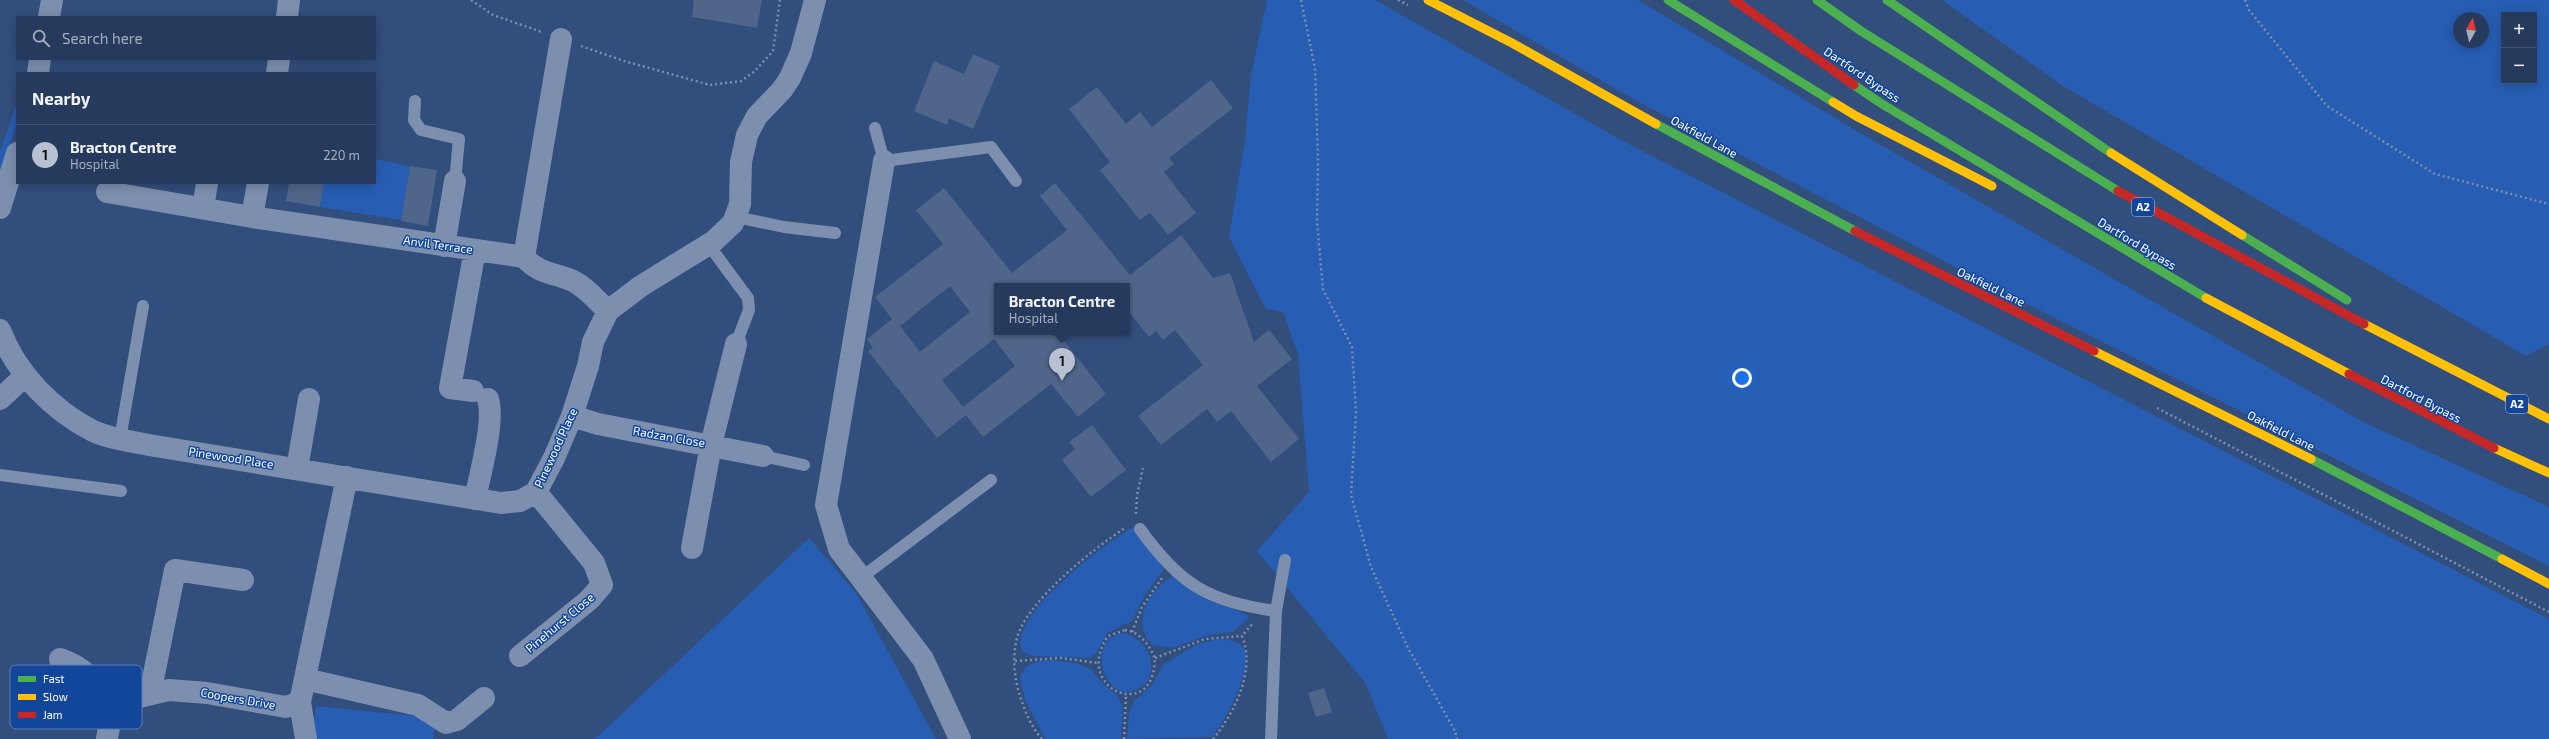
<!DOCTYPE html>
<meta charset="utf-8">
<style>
:root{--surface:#263a5d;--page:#2e4163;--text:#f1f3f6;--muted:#a4adbc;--line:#425472;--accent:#b7c1d1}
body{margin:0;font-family:"Exo 2",sans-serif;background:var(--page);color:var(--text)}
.controls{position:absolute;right:12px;top:12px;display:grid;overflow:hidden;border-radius:0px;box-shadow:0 2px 10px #0003}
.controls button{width:36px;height:36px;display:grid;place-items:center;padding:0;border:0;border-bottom:1px solid var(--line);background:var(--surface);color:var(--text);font:20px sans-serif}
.compass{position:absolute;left:2453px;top:12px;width:36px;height:36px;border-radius:50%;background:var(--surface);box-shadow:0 2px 10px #0003;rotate:8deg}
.you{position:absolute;left:1742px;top:378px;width:14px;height:14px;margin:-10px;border:3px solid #fff;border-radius:50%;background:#1a73e8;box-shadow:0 0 0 6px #1a73e833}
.badge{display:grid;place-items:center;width:26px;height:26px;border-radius:50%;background:var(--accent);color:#111;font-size:13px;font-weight:700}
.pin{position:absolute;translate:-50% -33px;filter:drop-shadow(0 1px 2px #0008)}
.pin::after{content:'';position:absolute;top:21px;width:14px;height:12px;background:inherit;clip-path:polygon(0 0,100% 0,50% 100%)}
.popup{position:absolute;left:994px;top:283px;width:136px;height:52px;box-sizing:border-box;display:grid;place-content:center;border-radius:0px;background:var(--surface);filter:drop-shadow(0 1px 3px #0005);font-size:13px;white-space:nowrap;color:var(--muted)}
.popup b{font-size:15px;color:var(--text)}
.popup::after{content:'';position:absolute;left:50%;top:100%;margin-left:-8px;border:8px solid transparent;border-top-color:var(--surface)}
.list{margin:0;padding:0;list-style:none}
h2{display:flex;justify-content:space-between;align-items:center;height:52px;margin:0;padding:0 16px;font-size:17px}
h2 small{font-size:13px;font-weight:400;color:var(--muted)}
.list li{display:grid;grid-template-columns:26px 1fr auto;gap:12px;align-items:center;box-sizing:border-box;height:60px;padding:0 16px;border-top:1px solid var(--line)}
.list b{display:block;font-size:15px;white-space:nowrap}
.list p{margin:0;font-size:13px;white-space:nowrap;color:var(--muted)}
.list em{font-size:13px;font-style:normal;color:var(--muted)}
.icon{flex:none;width:22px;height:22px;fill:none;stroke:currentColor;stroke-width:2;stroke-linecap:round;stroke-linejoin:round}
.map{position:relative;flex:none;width:2549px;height:739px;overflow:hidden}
.search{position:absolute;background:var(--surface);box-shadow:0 2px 10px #0003;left:16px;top:16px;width:360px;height:44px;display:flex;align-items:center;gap:10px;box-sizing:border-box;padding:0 14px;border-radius:0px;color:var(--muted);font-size:15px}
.panel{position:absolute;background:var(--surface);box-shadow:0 2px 10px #0003;left:16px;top:72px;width:360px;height:112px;border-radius:0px}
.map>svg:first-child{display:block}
</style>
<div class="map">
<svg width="2549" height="739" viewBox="0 0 2549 739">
<rect width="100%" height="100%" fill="#324e7c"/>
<path fill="#275db2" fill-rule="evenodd" d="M 1267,0 L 1375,0 L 1623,141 L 2549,619 L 2549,739 L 1388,739 L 1366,684 L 1257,551 L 1309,492 L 1298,354 L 1283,312 L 1266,309 L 1229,237 L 1245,140 L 1251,75 Z
M 1463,0 L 1638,0 L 1872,140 L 2363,422 L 2549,507 L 2549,566 L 2017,299 L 1633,99 Z
M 1942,0 L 2549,0 L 2549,344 L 2526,356 L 2063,86 ZM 2504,15 L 2534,15 L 2534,81 L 2504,81 ZM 2459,18 L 2483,18 L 2483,42 L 2459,42 Z
M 17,103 L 17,122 L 0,177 L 0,151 Z
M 375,159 L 410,166 L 401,220 L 320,207 L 324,183 L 375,183 Z
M 1134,527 L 1164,569 L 1144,597 L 1132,621 L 1107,633 L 1097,653 L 1089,658 L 1033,656 L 1023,652 C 1003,620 1108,540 1134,527 Z
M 809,538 L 856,593 L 936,739 L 595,739 Z
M 1173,576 C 1187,588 1201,598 1218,604 C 1230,609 1241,610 1250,617 L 1233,632 L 1208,635 L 1173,648 L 1152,645 C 1129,622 1151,589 1173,576 Z
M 1122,633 C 1144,637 1159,660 1147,682 C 1108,719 1081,640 1122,633 Z
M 1219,639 C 1228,640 1239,640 1244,649 C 1254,669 1225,721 1212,737 L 1127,739 L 1129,713 L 1134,701 L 1152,685 L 1163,665 L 1197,644 Z
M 1053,660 L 1076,663 L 1091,669 L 1104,685 L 1118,696 L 1123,709 L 1121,739 L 1046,739 L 1044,737 L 1025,700 L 1020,678 C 1024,662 1039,661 1053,660 Z
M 316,706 L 436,718 L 433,739 L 312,739 Z"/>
<path fill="#4f668a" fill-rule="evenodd" d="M 694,0 L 762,0 L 757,28 L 692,17 Z
M 973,54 L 1000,66 L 973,129 L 949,118 L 947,125 L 914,111 L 934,61 L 964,74 Z
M 1211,80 L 1233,108 L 1169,158 L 1174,164 L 1164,172 L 1196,213 L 1168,235 L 1150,213 L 1140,220 L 1100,170 L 1110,162 L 1069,109 L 1097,87 L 1126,124 L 1140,112 L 1152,127 Z
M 410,166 L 437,170 L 428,226 L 401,221 Z
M 289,183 L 324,183 L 320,207 L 286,201 Z
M 1055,183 L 1130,275 L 1181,235 L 1213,278 L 1230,273 L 1254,342 L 1269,330 L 1292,359 L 1257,386 L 1299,439 L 1271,462 L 1231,411 L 1217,422 L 1207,409 L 1161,445 L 1138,416 L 1203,365 L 1175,330 L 1163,340 L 1156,331 L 1149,337 L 1127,309 L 1127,286 L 997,286 L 997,332 L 1057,332 L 1106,394 L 1078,417 L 1051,384 L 983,437 L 966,415 L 937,438 L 868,351 L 873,348 L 867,339 L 892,319 L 875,297 L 943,244 L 916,210 L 944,188 L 1012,273 L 1067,230 L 1040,196 ZM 950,286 L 970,312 L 920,352 L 900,326 ZM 994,339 L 1015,366 L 963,407 L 942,380 Z
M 1092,425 L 1126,470 L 1091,497 L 1062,460 L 1075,449 L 1069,442 Z
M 1324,688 L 1332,712 L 1316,717 L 1308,693 Z"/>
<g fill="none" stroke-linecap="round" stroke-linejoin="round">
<path stroke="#7c8fae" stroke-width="2.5" stroke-dasharray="2 3" stroke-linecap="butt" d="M 471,0 L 493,15 L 542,32
M 1301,0 L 1315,68 L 1318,160 L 1317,222 L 1323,289 L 1352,347 L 1356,412 L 1351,495 L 1371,567 L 1408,648 L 1455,731 L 1457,739
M 1398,0 L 1408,5
M 2245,0 L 2249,10 L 2327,106 L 2435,174 L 2549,204
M 581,46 L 624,61 L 710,85 L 741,81 L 755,71 L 773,51 L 780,0
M 2157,408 L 2549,612
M 1136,514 L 1137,495 L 1143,468
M 1125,630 C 1137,631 1147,642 1152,652 C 1156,659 1155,666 1153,673 C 1143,717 1074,686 1108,636 Z
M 1132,632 L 1142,607 L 1162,578
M 1155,658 L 1205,639 L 1242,636
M 1015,661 L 1061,658 L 1098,663
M 1042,739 C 1031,727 1025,711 1020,696 C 1014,678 1012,656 1017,638 C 1027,601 1093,549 1125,528
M 1124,739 L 1126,694
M 1213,739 C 1235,712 1256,670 1242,636 L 1253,623"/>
<path stroke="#7c8fae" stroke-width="12" d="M 415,101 L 414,120 L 421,130 L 459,139 L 455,181
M 875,128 L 884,161 L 991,147 L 1016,181
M 736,217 L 784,227 L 835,233
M 708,244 L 748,298 L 749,310 L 736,344
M 120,439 L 143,306
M 763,456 L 804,465
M 0,475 L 121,491
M 1140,529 C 1180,585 1209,602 1276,611
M 862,577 L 991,480
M 1271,739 L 1276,611 L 1285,560"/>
<path stroke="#7c8fae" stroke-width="22" d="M 49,17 L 52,0
M 287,17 L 289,0
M 38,73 L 40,59
M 277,73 L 279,59
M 884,161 L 826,505 L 839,549 L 923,659 L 960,739
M 258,183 L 252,217 L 524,257 C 541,276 555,272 575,282 C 588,289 597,301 608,311
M 107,192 L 252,217
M 0,208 L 17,153
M 203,208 L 207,183
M 444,246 L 455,181
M 524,257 L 561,39
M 0,330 C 16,373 52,410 93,431 C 110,439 131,441 149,445 L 501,503 L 520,501 L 536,492 L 554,458 L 572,416 L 588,366 L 593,342 L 608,311 L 641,286 L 714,241 L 733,223 L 740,204 L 741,162 L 747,135 L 757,116 L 782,90 L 790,78 L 801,53 L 815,0
M 473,391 L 450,388 L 475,250
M 0,399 L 25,376
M 572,416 L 598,424 L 763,456
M 297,469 L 309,399
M 475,499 C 480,474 495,421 488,399
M 692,548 L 711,445 L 736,344
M 520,656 L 589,600 L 602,585 L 594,563 L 536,492
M 60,659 C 84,667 97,683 113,703 L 169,690 L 207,693 L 286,707 L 300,702 L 347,477
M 305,679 L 418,705 L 446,723 L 457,720 L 484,698
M 150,694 L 175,570 L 243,580
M 300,702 L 306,739
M 107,739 L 113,703"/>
<path stroke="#4caf50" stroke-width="9" d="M 1668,0 L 1833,102
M 1817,0 L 1861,31 L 2118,191
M 1887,0 L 2111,153
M 1854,85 L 1882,104 L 2206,298
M 1656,124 L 1855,231
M 2242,235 L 2347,300
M 2311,459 L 2502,559"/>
<path stroke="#ffc107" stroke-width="9" d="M 1428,0 L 1512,43 L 1656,124
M 1833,102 L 1856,116 L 1992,186
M 2111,153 L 2242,235
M 2206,298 L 2349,374
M 2364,324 L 2549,419
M 2094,351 L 2311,459
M 2494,448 L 2549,473
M 2502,559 L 2549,584"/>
<path stroke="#c62828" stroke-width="9" d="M 1734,0 L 1854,85
M 2118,191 L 2364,324
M 1855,231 L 2094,351
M 2349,374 L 2494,448"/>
</g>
<g text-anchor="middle" stroke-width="3" stroke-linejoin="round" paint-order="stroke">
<g fill="#12469b" stroke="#b8c8e1" stroke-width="1">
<rect x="2132" y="198" width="22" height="18" rx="3"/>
<rect x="2506" y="395" width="22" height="18" rx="3"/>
</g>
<g font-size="11" font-weight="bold" fill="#fff">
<text x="2143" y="211">A2</text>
<text x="2517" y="408">A2</text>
</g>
<g font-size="12" fill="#fff" stroke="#12469b">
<text transform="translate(1862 75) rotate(34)" y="4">Dartford Bypass</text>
<text transform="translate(1704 137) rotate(29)" y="4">Oakfield Lane</text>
<text transform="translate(2137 244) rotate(31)" y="4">Dartford Bypass</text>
<text transform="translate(438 245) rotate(8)" y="4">Anvil Terrace</text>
<text transform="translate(1991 287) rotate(26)" y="4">Oakfield Lane</text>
<text transform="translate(2421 399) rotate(28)" y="4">Dartford Bypass</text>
<text transform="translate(2281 431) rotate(27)" y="4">Oakfield Lane</text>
<text transform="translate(669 437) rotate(10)" y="4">Radzan Close</text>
<text transform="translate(556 448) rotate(-65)" y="4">Pinewood Place</text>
<text transform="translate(231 458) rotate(9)" y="4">Pinewood Place</text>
<text transform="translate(560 623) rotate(-40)" y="4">Pinehurst Close</text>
<text transform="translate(238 699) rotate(10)" y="4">Coopers Drive</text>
</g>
</g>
<rect x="10" y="665" width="132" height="64" rx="6" fill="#12469b" stroke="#597eb9" stroke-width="1"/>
<rect x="18" y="676" width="18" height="6" fill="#4caf50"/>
<rect x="18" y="694" width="18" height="6" fill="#ffc107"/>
<rect x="18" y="712" width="18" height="6" fill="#c62828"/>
<g font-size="11" fill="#fff">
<text x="43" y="683">Fast</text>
<text x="43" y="701">Slow</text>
<text x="43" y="719">Jam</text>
</g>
</svg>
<div class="controls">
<button>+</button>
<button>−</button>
</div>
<svg class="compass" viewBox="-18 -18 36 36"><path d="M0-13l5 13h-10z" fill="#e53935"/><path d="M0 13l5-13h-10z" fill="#a4adbc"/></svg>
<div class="you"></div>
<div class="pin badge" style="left:1062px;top:381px">1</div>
<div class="popup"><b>Bracton Centre</b>Hospital</div>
<div class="search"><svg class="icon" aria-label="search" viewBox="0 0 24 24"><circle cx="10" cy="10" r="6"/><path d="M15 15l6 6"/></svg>Search here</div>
<section class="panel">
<h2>Nearby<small></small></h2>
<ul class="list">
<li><span class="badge">1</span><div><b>Bracton Centre</b><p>Hospital</p></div><em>220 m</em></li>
</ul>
</section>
</div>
